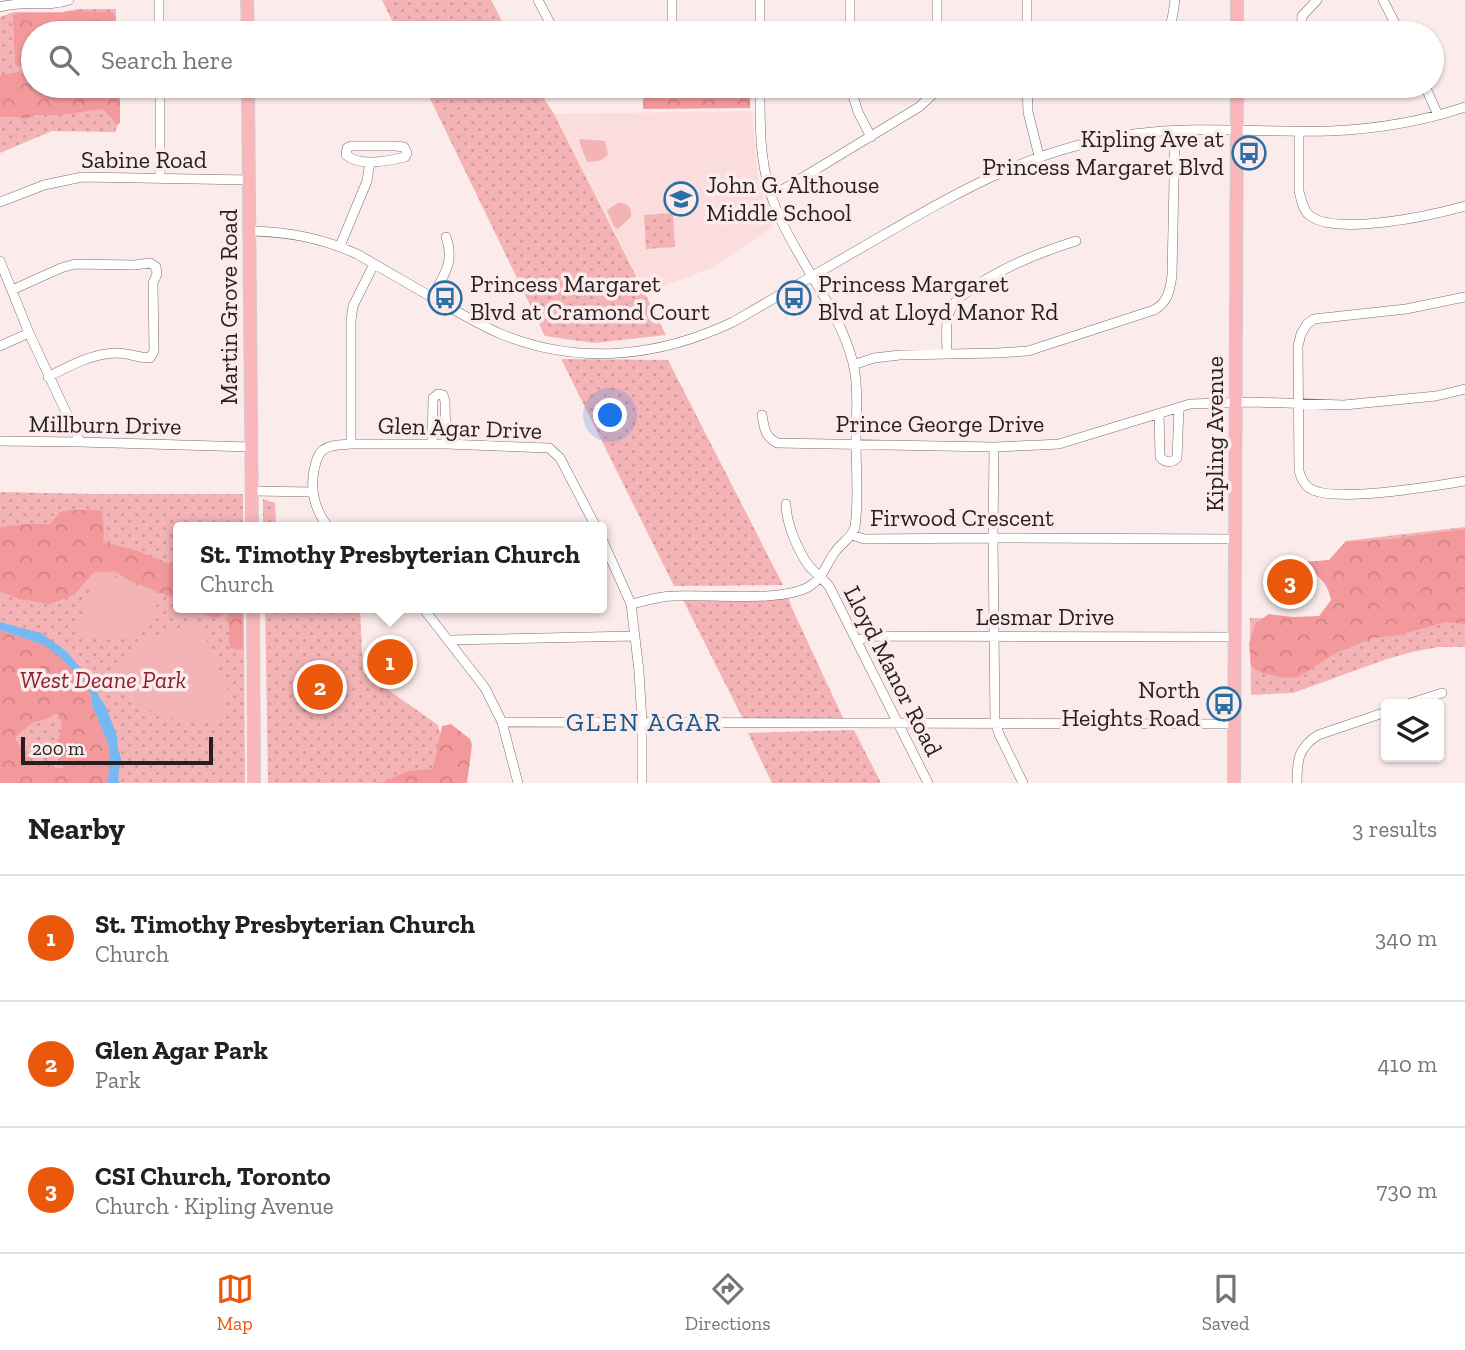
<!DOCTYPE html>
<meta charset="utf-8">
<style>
:root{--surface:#fff;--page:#f2f2f2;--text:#202124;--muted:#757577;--line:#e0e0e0;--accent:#ea580c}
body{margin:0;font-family:"Zilla Slab",serif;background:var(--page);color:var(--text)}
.controls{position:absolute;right:21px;bottom:21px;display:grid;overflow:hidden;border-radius:7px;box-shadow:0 2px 5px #0004}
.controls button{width:63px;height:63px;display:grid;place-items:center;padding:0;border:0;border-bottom:2px solid var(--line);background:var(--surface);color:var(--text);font:35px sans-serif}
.scale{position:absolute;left:21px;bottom:18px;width:192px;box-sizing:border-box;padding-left:7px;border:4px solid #271f1f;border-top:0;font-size:19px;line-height:24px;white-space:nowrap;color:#271f1f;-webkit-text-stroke:5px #fcebeb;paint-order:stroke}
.you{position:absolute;left:611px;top:416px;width:24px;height:24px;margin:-18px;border:5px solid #fff;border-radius:50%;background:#1a73e8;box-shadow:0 0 0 10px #1a73e833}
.badge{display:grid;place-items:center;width:46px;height:46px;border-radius:50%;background:var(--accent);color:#fff;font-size:23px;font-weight:700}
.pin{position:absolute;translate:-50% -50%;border:4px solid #fff;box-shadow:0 2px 7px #0006}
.popup{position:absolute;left:173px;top:522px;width:434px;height:91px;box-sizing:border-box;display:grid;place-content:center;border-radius:7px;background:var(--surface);filter:drop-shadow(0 2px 5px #0005);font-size:23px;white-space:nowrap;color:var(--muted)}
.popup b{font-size:26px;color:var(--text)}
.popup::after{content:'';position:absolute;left:50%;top:100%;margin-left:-14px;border:14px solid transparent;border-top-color:var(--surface)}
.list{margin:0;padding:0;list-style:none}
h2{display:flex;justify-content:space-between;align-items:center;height:91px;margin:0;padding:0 28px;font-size:30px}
h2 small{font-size:23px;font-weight:400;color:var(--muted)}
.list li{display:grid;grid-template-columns:46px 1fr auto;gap:21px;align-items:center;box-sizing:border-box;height:126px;padding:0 28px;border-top:2px solid var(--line)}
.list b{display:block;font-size:26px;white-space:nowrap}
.list p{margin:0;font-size:23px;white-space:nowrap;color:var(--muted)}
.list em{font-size:23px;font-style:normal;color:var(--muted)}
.icon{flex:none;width:38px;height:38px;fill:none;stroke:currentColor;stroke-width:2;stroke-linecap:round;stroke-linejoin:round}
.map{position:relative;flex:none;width:1465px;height:783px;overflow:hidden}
.search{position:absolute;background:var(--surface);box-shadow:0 2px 5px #0004;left:21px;right:21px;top:21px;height:77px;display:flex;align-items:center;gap:18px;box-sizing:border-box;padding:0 24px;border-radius:38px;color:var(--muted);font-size:26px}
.sheet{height:469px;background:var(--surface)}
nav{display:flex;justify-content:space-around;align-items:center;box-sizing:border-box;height:98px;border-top:2px solid var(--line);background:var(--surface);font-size:19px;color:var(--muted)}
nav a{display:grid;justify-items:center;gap:4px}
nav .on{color:var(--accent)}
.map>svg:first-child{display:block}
</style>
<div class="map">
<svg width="1465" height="783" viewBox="0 0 1465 783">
<defs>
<pattern id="green-dots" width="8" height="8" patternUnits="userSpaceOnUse" patternTransform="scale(1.75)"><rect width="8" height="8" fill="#f4b4b5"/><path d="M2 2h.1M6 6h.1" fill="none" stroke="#d19a9b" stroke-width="1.8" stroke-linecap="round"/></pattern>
<pattern id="forest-crowns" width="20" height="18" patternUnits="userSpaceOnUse" patternTransform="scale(1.75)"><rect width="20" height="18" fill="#f3999c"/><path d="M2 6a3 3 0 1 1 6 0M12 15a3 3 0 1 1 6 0" fill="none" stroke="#d08386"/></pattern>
</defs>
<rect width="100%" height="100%" fill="#fcebeb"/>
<path fill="#fcddde" d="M 752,111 L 758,179 L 772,227 L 714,267 L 646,293 L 554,114 Z"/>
<path fill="url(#green-dots)" d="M 382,0 L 491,0 L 508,33 L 398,33 Z
M 77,9 L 116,9 L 116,33 L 33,33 L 33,86 L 116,105 L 118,125 L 115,132 L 52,131 L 0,153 L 0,17 L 13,12 L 63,12 Z
M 424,86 L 536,86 L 554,114 L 666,335 L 594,343 L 545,336 Z
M 673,213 L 675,247 L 646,249 L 644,215 Z
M 561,359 L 668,360 L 783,585 L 674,586 Z
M 0,492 L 93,494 L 243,494 L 243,527 L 178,527 L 178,608 L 244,608 L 245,783 L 0,783 Z
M 263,499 L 275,503 L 276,527 L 263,527 Z
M 1465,527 L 1465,647 L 1439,647 L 1412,652 L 1387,659 L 1293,693 L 1251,695 L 1250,618 L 1344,619 L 1345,541 Z
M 788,597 L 791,606 L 843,718 L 743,719 L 682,598 L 774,600 Z
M 265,608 L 356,608 L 360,610 L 363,672 L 438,725 L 452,783 L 268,783 Z
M 854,730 L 881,783 L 772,783 L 748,733 Z"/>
<path fill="url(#forest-crowns)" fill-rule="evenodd" d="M 71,11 L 113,12 L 115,17 L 115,33 L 33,33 L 33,67 L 17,66 L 15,64 L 13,15 L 19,13 L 60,13 Z
M 33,72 L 33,86 L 120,86 L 120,123 L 116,125 L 112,118 L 102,109 L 60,115 L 33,115 L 27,119 L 18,117 L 0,117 L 0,76 L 13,73 Z
M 644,86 L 750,86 L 750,108 L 643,109 Z
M 72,510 L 102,510 L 104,530 L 103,542 L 135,550 L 178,567 L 178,600 L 128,580 L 115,571 L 94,572 L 74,595 L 50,604 L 19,599 L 0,591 L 0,527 L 27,524 L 50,524 L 60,512 Z
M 1465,529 L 1465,624 L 1446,622 L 1399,635 L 1373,638 L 1336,653 L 1298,677 L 1284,678 L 1262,673 L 1251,666 L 1249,643 L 1256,623 L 1269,614 L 1293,617 L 1319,616 L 1331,600 C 1327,579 1317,578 1304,562 L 1329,560 L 1345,542 L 1391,539 Z
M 185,608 L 242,608 L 243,649 L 237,650 L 230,648 C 228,635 230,623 227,611 C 216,621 214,617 201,613 C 195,611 191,612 185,608 Z
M 0,630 L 44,645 L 61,658 L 84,682 L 92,697 L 92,705 L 108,743 L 110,755 L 108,783 L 0,783 ZM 54,714 L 59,714 C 66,731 58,735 54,751 L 60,758 L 63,768 L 56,768 L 50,764 L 33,764 L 25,749 L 16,741 L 16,736 L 32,723 L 49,718 Z
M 451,724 L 470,739 L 472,745 L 467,783 L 382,783 L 408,771 L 433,769 L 442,726 Z"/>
<path fill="#f4b4b5" d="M 580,139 L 605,141 L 608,154 C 603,162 596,161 587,162 L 579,141 Z
M 618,203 C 628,202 632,208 631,217 L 618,229 L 614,227 L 607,210 Z
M 100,572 L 160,594 C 149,638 117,647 77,635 L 95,573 Z
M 195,622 L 200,624 L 229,693 L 219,721 L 169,718 L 139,707 L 115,677 L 112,669 L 145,640 Z"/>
<path fill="#76b9f2" d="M 0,622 L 41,633 L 66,651 L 91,680 L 100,698 L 106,707 L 117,736 L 118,748 L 122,762 L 119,769 L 118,780 L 120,783 L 108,783 L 110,755 L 108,743 L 92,705 L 92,697 L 84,682 L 61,658 L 44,645 L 0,630 Z"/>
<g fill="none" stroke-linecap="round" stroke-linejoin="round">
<defs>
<path id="minor" d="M 159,0 L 159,33
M 538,0 L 555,33
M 672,0 L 672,33
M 1383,0 L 1400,33
M 0,7 C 22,0 47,8 69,0
M 760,33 L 760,0
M 850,33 L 850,0
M 937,33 L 937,0
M 1027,33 L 1027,0
M 1165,33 C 1173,24 1173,12 1175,0
M 1301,33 L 1302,16 L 1317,0
M 160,86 L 160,177
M 850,86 L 858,112 L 871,137
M 1027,86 L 1028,112 L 1039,156
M 1425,86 L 1438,115
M 1299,131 L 1299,191 C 1301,199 1303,210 1309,215 C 1336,237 1433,215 1465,206
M 351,146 L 396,146 L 404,147 L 407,153 L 405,157 C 388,161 360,167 346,155 L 347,148 Z
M 770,191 L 782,190 L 919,107 L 934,93 L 936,86
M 0,202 L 44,185 L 82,177 L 250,180
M 250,231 C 289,232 322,238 357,254 C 385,270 412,286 440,302 C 460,313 480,325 501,334 C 579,366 659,357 733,322 C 782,294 831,265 880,237 C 965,188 1034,148 1134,134 C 1199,125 1264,133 1330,131 C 1376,129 1421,122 1465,107
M 340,246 L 367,181 L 370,162
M 0,261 L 29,333 L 80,442
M 12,290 L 61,268 L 75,264 L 135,265 L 150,263 L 156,267 L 157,274 L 153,283 L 154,351 L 150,358 C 139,358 128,353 117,353 C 93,353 69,366 48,377
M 432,297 C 444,275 455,262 446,237
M 1465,297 L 1406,309 L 1314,319 L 1307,324 L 1301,334 L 1298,346 L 1299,471 C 1301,478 1305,486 1311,489 C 1336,503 1435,486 1465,481
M 0,346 L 29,333
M 947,354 C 947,335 943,313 958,299 C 992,271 1034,254 1076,241
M 853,365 L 874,358 L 900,355 L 997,353 L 1028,351 L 1154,310 C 1168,302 1170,291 1172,275 L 1175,131
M 1159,413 L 1160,457 C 1165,463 1172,463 1177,458 L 1179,408
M 762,415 C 765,430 764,435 777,443 L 994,447 L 1040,445 L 1059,444 L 1072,440 L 1190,404 L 1252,402 L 1344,405 L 1436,396 L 1465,389
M 0,441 L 80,442 L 251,447
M 351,444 L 351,320 L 353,306 L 374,264
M 432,444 L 433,398 L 438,394 L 443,395 L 445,401 L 446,444
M 994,447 L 993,538 L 995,722 L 999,734 L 1023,783
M 252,491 L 312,492
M 786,504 C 786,523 798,551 809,566 C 815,573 823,579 829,586 L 928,783
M 328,527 C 315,510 310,491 314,470 C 316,462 317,455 323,450 C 331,444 342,445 351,444 L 446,444 L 549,448 L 560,458 L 596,527
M 852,535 L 864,539 L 993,538 L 1235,539
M 602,539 L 631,604 L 639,671 L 642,723 L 642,783
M 631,604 C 645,601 660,596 674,596 C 707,594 783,603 810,586 C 824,577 826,564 835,552 C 842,542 851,539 855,527 C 859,499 856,470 856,442 C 856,417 859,387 853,363 C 839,307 798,263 777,211 C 759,169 760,130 760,86
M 423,608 L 485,688 L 502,722 L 518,783
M 450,640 L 634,636
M 857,640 L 873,636 L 1235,637
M 1408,704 L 1442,693
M 502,722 L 1233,724
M 1297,783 C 1297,760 1298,748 1318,735 L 1386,712"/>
<path id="major" d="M 247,0 L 248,33
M 1237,0 L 1237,33
M 248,86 L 252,527
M 253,608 L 254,783
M 1234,783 L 1237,86"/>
</defs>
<use href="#minor" stroke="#7f6c6c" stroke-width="10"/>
<use href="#major" stroke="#cfcece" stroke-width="14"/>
<use href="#minor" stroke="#fff" stroke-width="9"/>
<use href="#major" stroke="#fab6ba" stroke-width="12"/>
</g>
<defs>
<symbol id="bus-ring" viewBox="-11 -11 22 22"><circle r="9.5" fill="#fcebeb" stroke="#2b6fa4" stroke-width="1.5"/><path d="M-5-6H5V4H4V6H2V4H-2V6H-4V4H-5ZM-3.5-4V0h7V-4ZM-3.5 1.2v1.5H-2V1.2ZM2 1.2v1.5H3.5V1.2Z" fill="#2b6fa4"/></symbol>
<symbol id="school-ring" viewBox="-11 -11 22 22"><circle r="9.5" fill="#fcebeb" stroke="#2b6fa4" stroke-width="1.5"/><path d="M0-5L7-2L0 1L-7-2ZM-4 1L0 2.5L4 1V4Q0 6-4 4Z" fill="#2b6fa4"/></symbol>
</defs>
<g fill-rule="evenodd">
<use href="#bus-ring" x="1230" y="134" width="38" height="38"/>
<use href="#school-ring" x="662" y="180" width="38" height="38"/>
<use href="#bus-ring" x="426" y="279" width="38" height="38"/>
<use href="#bus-ring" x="775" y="279" width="38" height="38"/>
<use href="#bus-ring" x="1205" y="685" width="38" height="38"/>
</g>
<g text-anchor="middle" stroke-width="7" stroke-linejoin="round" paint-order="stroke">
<g font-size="24" fill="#271f1f" stroke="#fcebeb" text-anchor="start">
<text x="1224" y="147" text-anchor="end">Kipling Ave at<tspan x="1224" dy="28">Princess Margaret Blvd</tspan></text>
<text x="706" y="193">John G. Althouse<tspan x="706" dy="28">Middle School</tspan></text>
<text x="470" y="292">Princess Margaret<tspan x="470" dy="28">Blvd at Cramond Court</tspan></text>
<text x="818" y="292">Princess Margaret<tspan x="818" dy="28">Blvd at Lloyd Manor Rd</tspan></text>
<text x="1200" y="698" text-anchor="end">North<tspan x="1200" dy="28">Heights Road</tspan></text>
</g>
<g font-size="24" fill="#271f1f" stroke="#fcebeb">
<text x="144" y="168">Sabine Road</text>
<text transform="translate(229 307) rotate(-90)" y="8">Martin Grove Road</text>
<text x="940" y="432">Prince George Drive</text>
<text transform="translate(105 425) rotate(1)" y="8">Millburn Drive</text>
<text transform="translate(460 428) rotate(2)" y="8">Glen Agar Drive</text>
<text transform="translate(1215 434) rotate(-90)" y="8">Kipling Avenue</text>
<text x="962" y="526">Firwood Crescent</text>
<text x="1045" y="625">Lesmar Drive</text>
<text transform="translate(893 671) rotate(63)" y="8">Lloyd Manor Road</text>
</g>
<g font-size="24" font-style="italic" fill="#882030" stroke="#fcebeb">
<text x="103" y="688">West Deane Park</text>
</g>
<g font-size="26" letter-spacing="2" fill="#195888" stroke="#fcebeb">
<text x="644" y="731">GLEN AGAR</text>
</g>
</g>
</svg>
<div class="controls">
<button><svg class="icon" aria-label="layers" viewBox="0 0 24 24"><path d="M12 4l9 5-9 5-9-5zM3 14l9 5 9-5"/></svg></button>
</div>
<div class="scale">200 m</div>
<div class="you"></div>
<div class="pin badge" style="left:390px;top:662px">1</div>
<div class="popup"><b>St. Timothy Presbyterian Church</b>Church</div>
<div class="pin badge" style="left:320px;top:687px">2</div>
<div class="pin badge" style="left:1290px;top:582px">3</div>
<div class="search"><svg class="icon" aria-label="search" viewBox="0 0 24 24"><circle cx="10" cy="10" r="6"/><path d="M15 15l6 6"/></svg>Search here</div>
</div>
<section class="sheet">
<h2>Nearby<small>3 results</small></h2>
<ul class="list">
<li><span class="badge">1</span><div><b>St. Timothy Presbyterian Church</b><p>Church</p></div><em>340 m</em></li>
<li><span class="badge">2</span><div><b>Glen Agar Park</b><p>Park</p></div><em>410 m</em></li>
<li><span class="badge">3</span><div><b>CSI Church, Toronto</b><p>Church · Kipling Avenue</p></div><em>730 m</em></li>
</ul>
</section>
<nav>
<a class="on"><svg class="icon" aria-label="map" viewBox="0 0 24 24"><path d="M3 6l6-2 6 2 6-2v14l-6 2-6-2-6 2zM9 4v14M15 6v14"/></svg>Map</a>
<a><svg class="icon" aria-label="directions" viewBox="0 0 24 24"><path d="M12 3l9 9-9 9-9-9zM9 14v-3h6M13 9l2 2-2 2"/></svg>Directions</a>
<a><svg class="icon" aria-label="saved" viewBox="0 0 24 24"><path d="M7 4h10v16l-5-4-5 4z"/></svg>Saved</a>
</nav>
